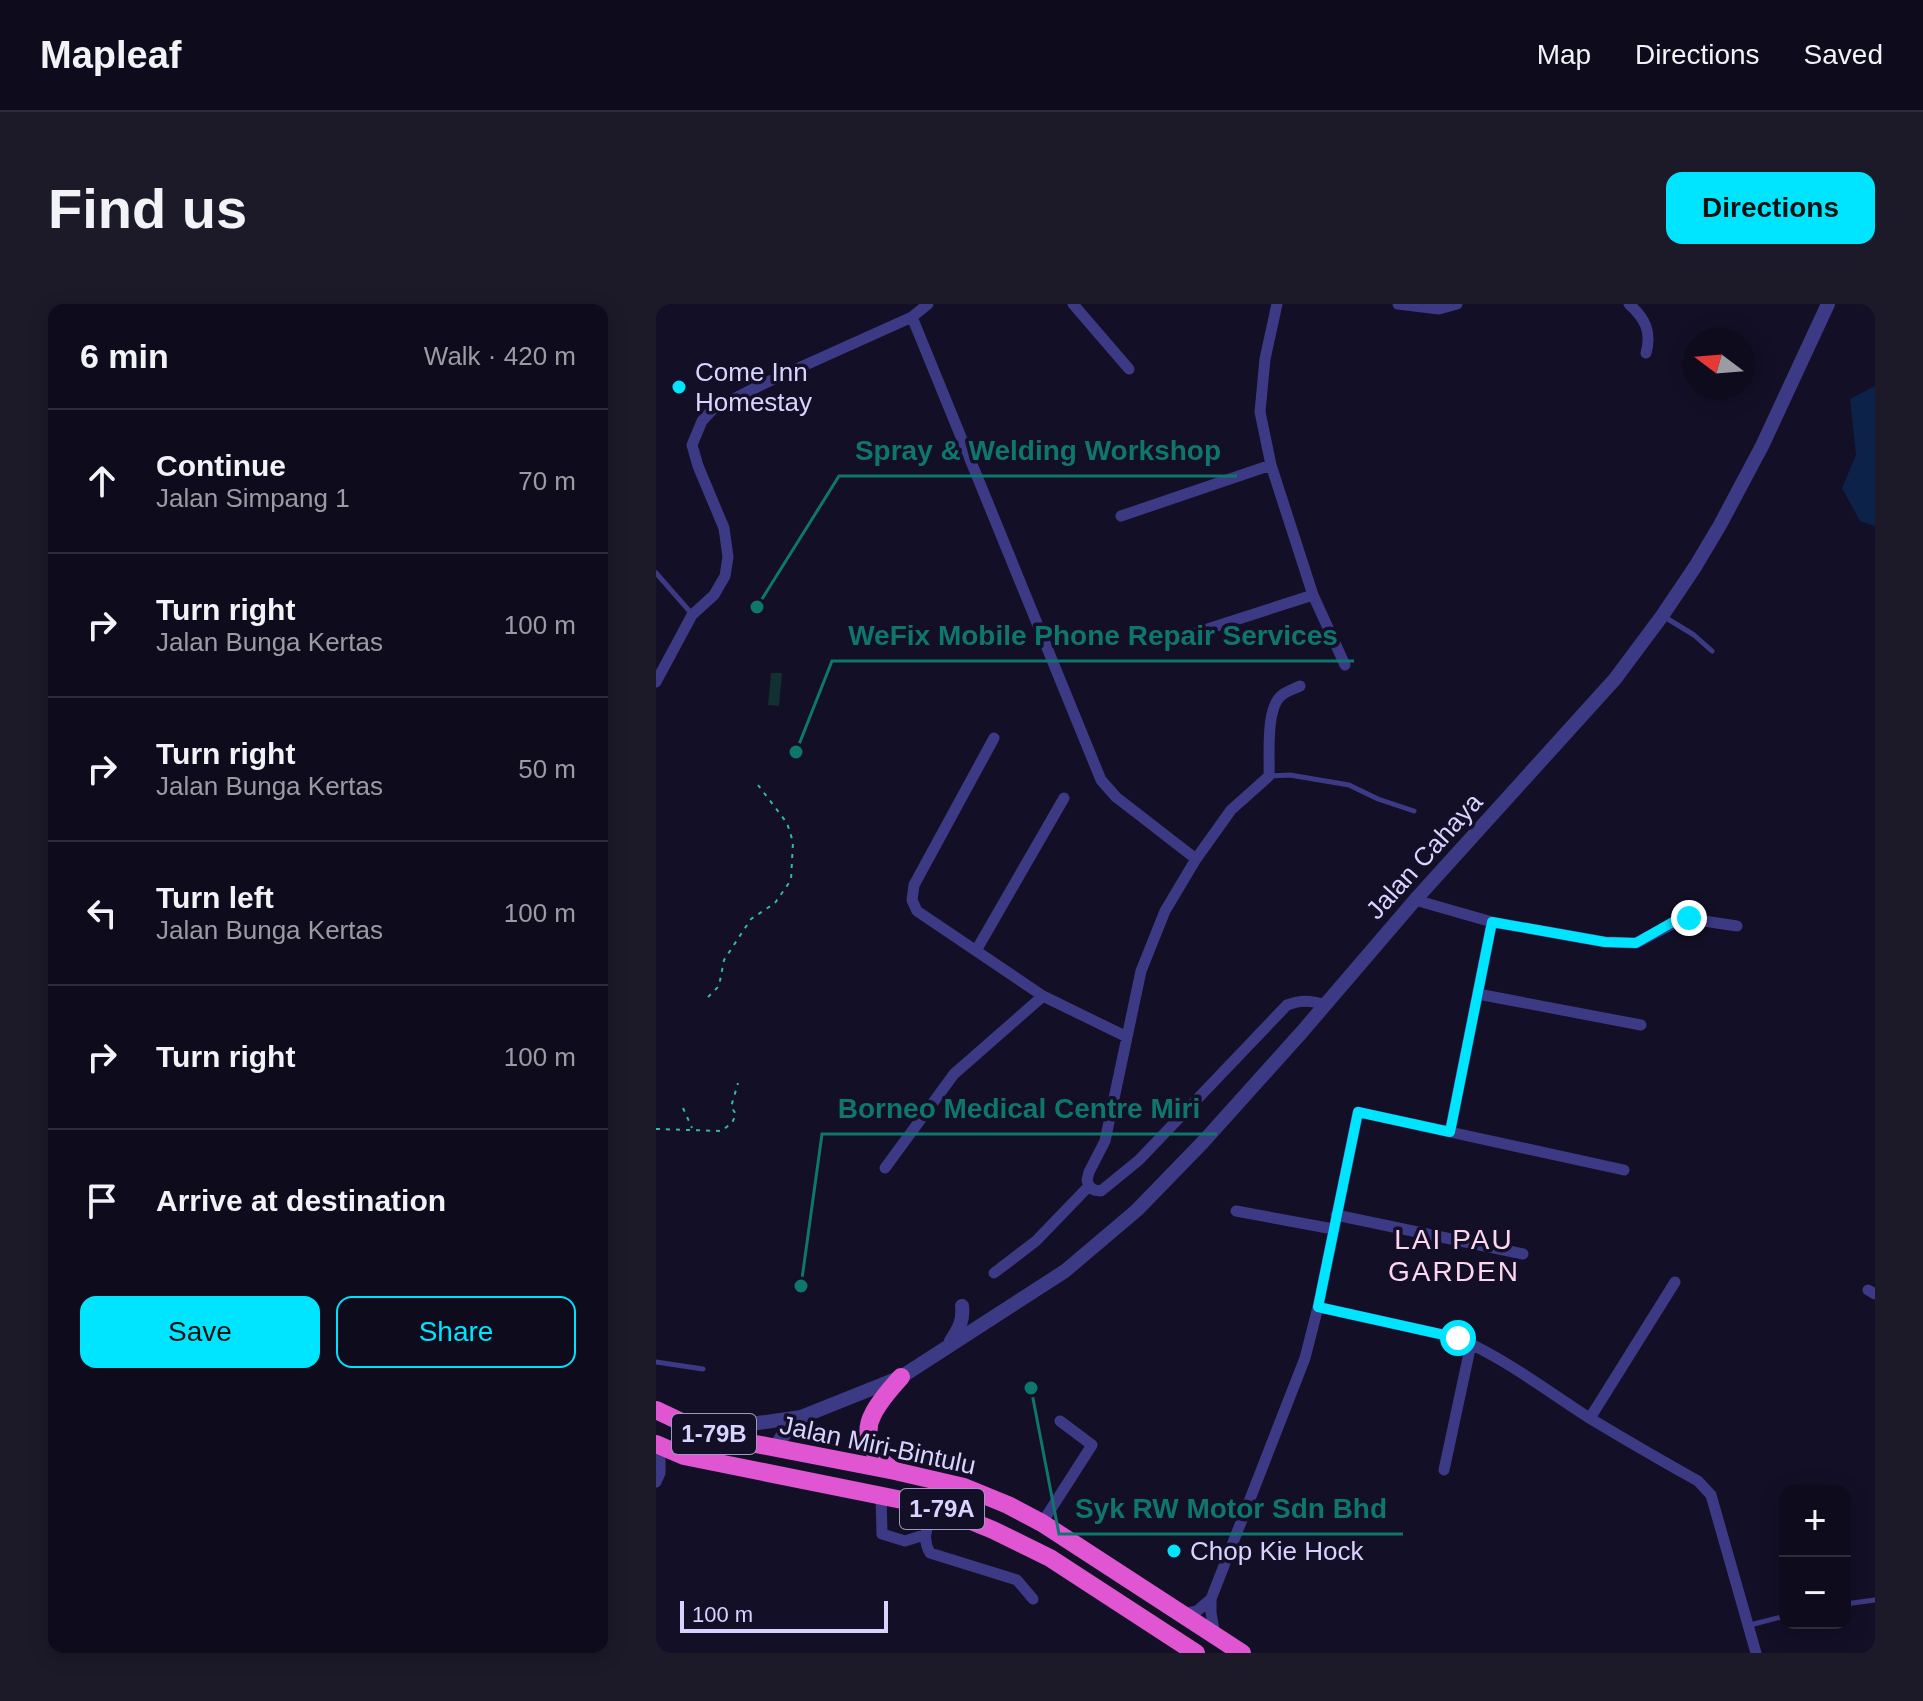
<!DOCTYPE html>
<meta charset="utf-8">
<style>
:root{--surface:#0e0b1c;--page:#1c1929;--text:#f1f3f6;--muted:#9b9ba3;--line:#2e2b3b;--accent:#00e5ff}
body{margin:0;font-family:Arial,sans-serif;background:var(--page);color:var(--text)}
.controls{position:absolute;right:24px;bottom:24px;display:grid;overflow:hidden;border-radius:16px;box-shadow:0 4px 20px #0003}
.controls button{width:72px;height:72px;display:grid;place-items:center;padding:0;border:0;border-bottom:2px solid var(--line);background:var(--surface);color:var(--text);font:40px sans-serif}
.compass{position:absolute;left:1027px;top:24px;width:72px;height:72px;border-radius:50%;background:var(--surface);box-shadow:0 4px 20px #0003;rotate:286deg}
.scale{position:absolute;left:24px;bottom:20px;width:208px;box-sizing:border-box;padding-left:8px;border:4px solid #d9d4ff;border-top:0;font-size:22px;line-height:28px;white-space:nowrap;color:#d9d4ff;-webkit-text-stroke:6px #130f26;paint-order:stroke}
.stop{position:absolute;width:24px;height:24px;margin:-18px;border:6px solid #00e5ff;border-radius:50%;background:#fff}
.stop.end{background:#00e5ff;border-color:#fff;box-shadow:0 2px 8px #0008}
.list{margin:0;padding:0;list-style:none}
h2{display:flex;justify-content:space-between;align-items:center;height:104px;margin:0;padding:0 32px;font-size:34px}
h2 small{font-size:26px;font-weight:400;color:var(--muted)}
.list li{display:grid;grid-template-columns:52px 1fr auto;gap:24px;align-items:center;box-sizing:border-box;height:144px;padding:0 32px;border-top:2px solid var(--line)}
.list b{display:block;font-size:30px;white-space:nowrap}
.list p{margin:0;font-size:26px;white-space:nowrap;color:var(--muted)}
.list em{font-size:26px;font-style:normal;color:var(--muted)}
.actions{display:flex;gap:16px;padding:24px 32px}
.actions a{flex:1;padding:18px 0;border:2px solid var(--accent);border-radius:16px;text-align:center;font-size:28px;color:var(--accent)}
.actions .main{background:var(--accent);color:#111}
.icon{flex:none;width:44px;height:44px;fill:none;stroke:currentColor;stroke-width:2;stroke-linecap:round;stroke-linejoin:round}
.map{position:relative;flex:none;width:1219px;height:1349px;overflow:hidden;border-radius:16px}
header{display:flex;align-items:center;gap:48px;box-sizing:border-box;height:112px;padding:0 40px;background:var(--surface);border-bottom:2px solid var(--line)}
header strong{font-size:38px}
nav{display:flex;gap:44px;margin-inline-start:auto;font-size:28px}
.intro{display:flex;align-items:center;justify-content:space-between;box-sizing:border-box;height:192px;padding:0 48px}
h1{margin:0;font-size:56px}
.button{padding:20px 36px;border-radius:16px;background:var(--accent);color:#111;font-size:28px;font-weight:700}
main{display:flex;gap:48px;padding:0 48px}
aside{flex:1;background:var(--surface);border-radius:16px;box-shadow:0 4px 20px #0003}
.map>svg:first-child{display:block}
</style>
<header>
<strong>Mapleaf</strong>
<nav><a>Map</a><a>Directions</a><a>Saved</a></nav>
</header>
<div class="intro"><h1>Find us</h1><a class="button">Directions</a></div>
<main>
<aside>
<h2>6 min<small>Walk · 420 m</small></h2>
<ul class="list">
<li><svg class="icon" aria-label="ahead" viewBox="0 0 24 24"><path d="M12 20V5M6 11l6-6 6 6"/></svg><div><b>Continue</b><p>Jalan Simpang 1</p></div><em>70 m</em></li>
<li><svg class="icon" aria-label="right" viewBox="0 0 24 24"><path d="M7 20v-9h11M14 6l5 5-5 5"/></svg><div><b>Turn right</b><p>Jalan Bunga Kertas</p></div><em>100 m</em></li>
<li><svg class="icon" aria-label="right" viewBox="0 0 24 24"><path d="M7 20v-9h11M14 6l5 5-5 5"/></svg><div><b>Turn right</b><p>Jalan Bunga Kertas</p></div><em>50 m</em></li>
<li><svg class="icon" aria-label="left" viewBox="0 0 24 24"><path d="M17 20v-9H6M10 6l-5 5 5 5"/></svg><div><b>Turn left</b><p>Jalan Bunga Kertas</p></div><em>100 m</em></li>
<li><svg class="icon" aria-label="right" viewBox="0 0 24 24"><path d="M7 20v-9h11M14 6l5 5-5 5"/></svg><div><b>Turn right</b></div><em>100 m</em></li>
<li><svg class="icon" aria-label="arrive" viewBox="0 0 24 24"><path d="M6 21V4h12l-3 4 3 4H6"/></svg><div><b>Arrive at destination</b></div></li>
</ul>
<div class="actions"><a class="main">Save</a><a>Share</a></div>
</aside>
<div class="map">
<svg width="1219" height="1349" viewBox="0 0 1219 1349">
<rect width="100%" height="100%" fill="#130f26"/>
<path fill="#12302f" d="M 115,369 L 126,369 L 123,402 L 112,401 Z"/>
<path fill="#0c2248" d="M 1219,82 L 1219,222 L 1204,217 L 1186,184 L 1200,151 L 1194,95 Z"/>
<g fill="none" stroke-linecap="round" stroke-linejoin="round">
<path stroke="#2fb8b0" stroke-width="2" stroke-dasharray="4 6" stroke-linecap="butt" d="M 52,693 L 63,682 L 68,656 L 95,615 L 119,599 L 135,576 L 137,538 L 131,519 L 102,481
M 27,804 L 36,824
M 0,825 L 65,827 L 76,819 L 80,810 L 75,803 L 82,779"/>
<path stroke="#3d3a85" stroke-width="5" d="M 0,269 L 36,310
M 1007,312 L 1038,331 L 1056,347
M 614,472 L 634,471 L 693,481 L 722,495 L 758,507
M 0,1058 L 47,1065
M 1189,1300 L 1219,1296
M 1094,1321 L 1129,1312"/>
<path stroke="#3d3a85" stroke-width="11" d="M 272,0 L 256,13 L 445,476 L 460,493 L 540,555
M 417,0 L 473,65
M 621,0 L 609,55 L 604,108 L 615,161 L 657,291 L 689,361
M 742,0 L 783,5 L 801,0
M 973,0 C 989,14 996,28 990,49
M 465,212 L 615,161
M 511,338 L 657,291
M 0,378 L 36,311 L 58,291 L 69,272 L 72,253 L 68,224 L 42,162 L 36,141 L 46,117 L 56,106 L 107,80 L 256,13
M 338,434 L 258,581 L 256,596 L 261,607 L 387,692 L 471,733
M 759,596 L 836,618 L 949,638 L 980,639 L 1028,614 L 1081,622
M 321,645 L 408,494
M 822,690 L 985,721
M 794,828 L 968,866
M 229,864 L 298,770 L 387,692
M 433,882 L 431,876 L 433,868 L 449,837 L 485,667 L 509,607 L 540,555 L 575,506 L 613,472 C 614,452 609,404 626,391 C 631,387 638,385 644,382
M 433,882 L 438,886 L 445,887 L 483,856 L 631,701 C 645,696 654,696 669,701
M 580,907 L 677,925
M 680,911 L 867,950
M 338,969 L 380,937 L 433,882
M 1212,986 L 1219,990
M 662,1003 L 802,1034 C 850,1055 891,1087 935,1115 C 970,1136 1006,1157 1042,1177 L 1055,1191 L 1100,1349
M 934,1114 L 1019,978
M 788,1166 L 815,1040
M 0,1178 L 4,1169 L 4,1143
M 225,1191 L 226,1230 L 249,1237 L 268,1231
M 281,1203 C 273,1219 264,1232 274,1249 L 361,1276 L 377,1295
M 386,1219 L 436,1141 L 404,1117
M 555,1295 L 555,1309 L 559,1331
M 527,1310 L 541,1307 L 555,1295 L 649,1054 L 662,1003 L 702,808 L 794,828 L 836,618"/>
<path stroke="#3d3a85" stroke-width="14" d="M 295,1037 C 302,1026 308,1017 306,1002
M 29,1119 L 36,1117 L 95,1120 L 145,1113 L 245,1073 L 409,967 L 481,906 L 547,838 L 645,729 L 759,596 L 959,375 L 1006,312 L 1039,263 L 1064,221 L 1106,142 L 1172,0
M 119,1145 L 125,1134 L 144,1113"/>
<path stroke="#e055d1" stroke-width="18" d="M 0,1106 L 38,1124 L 69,1134 L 239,1167 L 308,1183 L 352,1201 L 386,1219 L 586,1349
M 0,1140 L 28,1152 L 281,1203 L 337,1226 L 394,1254 L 540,1349
M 237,1166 C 219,1155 205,1132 217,1110 C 224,1096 235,1084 245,1073"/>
</g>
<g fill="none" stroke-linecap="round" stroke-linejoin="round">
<path stroke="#00e5ff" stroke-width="10" d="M 802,1034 L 662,1003 L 702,808 L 794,828 L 836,618 L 949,638 L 980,639 L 1022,615 L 1033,614"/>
</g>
<g fill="#00e5ff" stroke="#130f26" stroke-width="3">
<circle cx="23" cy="83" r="8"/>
<circle cx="518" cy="1247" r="8"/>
</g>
<g text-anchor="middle" stroke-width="7" stroke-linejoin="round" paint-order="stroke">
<g fill="#130f26" stroke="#9e99be" stroke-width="2">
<rect x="16" y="1110" width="84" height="40" rx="6"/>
<rect x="244" y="1185" width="84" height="40" rx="6"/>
</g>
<g font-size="24" font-weight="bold" fill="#d9d4ff">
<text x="58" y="1138">1-79B</text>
<text x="286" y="1213">1-79A</text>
</g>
<g font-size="26" fill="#d9d4ff" stroke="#130f26" text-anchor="start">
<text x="39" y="77">Come Inn<tspan x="39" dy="30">Homestay</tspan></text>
<text x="534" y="1256">Chop Kie Hock</text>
</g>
<g font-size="26" fill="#d9d4ff" stroke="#130f26">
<text transform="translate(768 552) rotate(-48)" y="9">Jalan Cahaya</text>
<text transform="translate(222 1141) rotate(12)" y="9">Jalan Miri-Bintulu</text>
</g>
<g font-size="28" letter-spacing="2" fill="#ffd6f0" stroke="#130f26">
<text x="798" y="945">LAI PAU<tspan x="798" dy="32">GARDEN</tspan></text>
</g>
</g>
<path fill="none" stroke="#0f766e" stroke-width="3" d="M101 303L183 172H581M140 448L176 357H698M145 982L166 830H561M375 1084L403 1230H747"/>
<g fill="#0f766e" stroke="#130f26" stroke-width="3">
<circle cx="101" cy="303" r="8"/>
<circle cx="140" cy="448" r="8"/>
<circle cx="145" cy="982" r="8"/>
<circle cx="375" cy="1084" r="8"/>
</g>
<g font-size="28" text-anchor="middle" font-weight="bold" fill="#0f766e" stroke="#130f26" stroke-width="7" stroke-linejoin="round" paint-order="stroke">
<text x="382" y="156">Spray &amp; Welding Workshop</text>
<text x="437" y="341">WeFix Mobile Phone Repair Services</text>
<text x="363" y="814">Borneo Medical Centre Miri</text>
<text x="575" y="1214">Syk RW Motor Sdn Bhd</text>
</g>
</svg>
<div class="controls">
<button>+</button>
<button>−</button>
</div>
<svg class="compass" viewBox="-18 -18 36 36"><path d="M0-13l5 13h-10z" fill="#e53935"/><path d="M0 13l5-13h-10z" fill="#9b9ba3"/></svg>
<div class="scale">100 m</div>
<div class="stop" style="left:802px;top:1034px"></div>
<div class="stop end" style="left:1033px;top:614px"></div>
</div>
</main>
